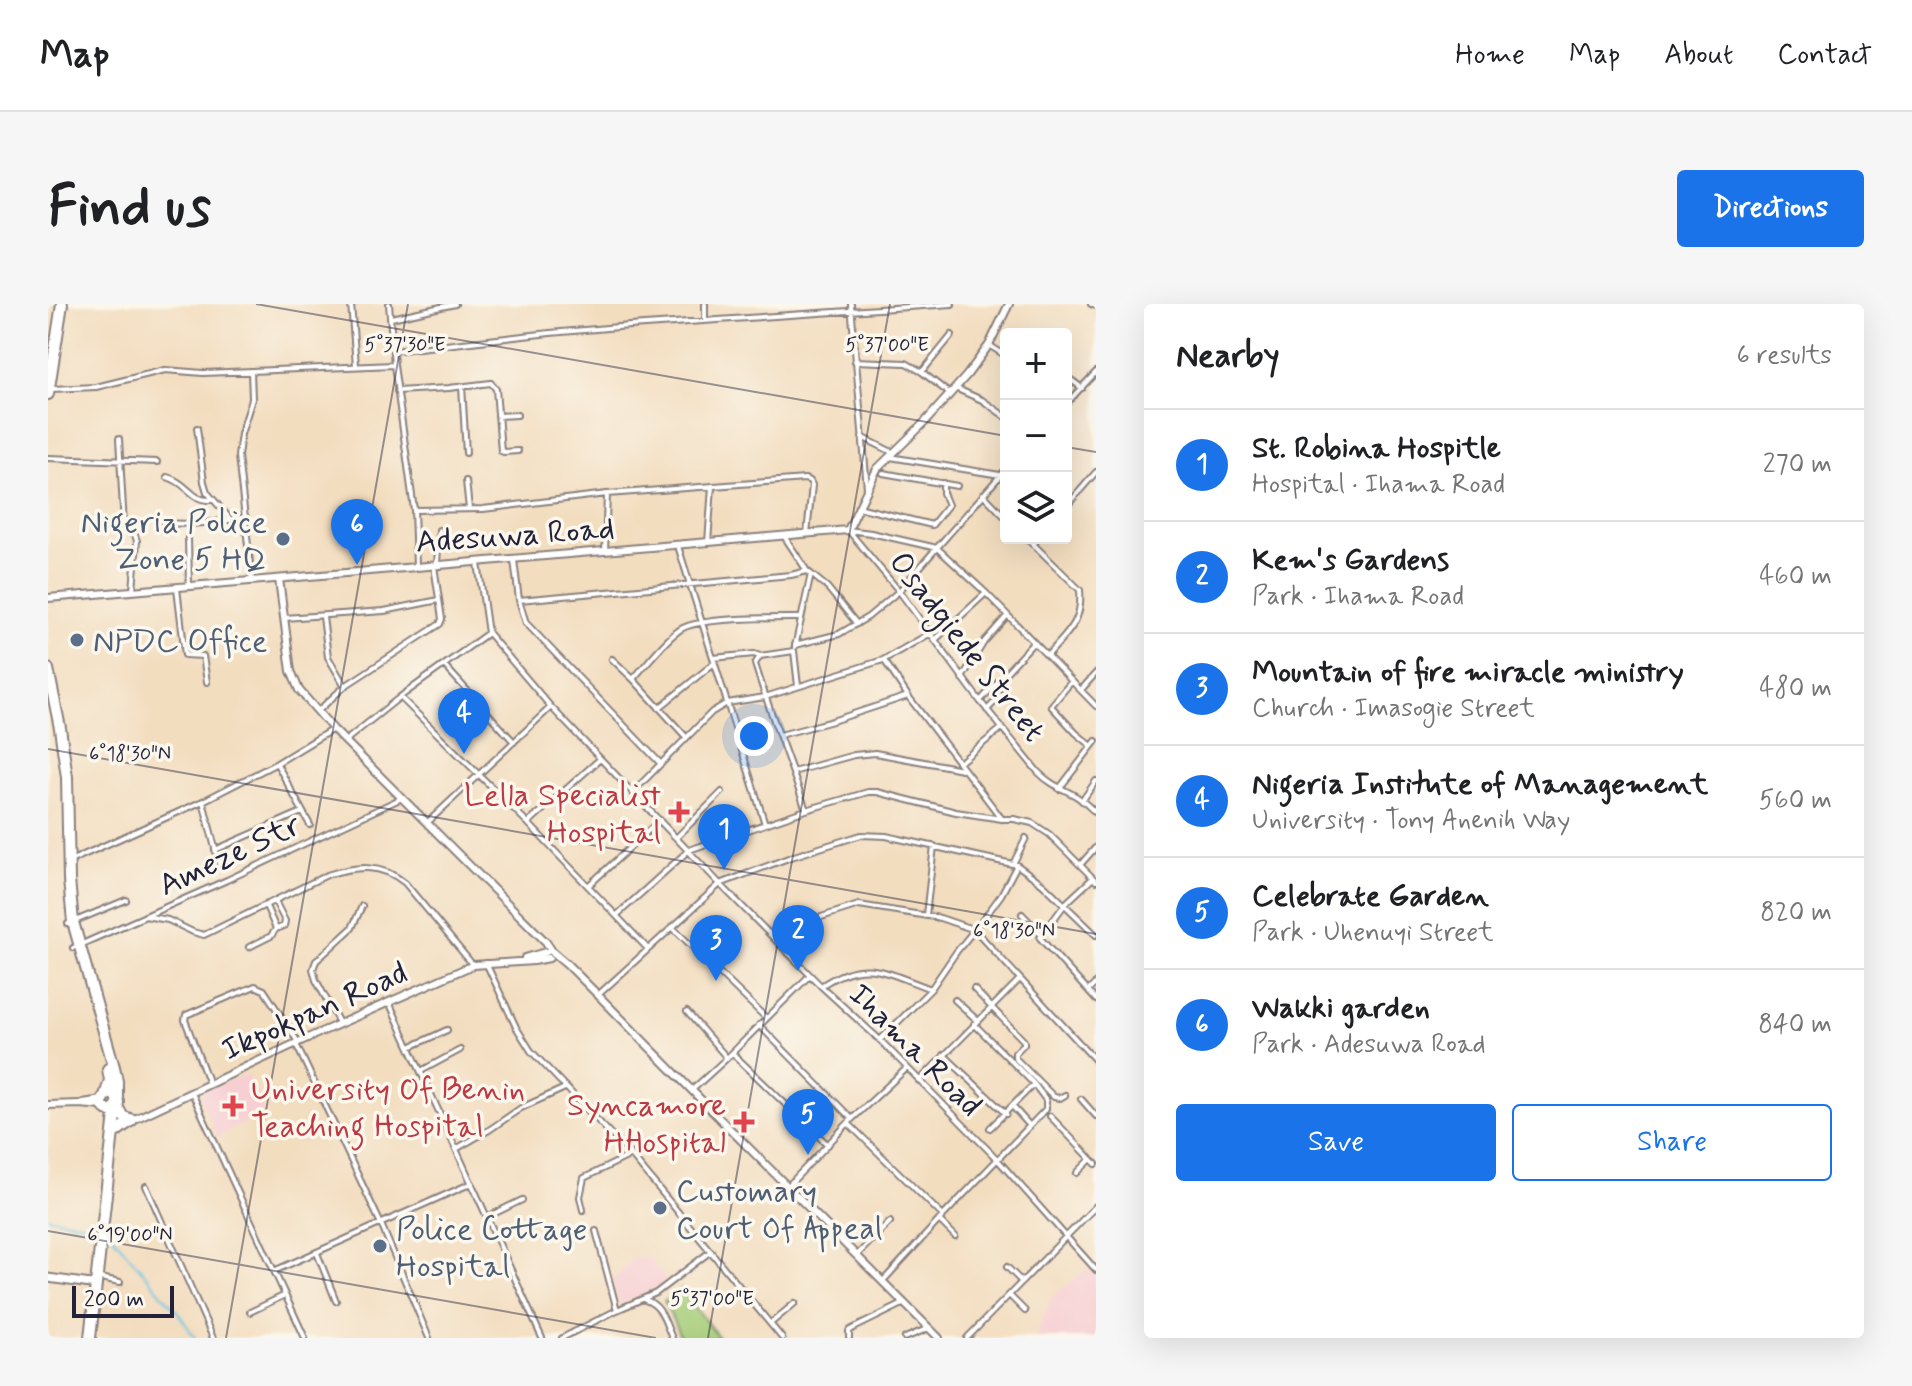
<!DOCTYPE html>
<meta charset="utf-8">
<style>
:root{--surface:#fff;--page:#f6f6f6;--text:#202124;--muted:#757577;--line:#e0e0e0;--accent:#1a73e8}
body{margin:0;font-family:Mynerve,sans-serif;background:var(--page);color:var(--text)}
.controls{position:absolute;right:24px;top:24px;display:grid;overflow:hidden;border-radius:8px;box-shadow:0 8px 32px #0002}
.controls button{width:72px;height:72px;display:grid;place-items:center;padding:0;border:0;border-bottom:2px solid var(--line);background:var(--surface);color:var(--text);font:40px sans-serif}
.scale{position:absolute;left:24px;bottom:20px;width:102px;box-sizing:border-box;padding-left:8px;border:4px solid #22223b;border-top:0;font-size:22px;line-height:28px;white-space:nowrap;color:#22223b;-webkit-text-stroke:6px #fbf7ec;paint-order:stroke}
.you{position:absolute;left:706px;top:432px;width:28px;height:28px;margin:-20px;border:6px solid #fff;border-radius:50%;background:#1a73e8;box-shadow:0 0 0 12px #1a73e833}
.badge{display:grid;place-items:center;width:52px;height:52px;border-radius:50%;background:var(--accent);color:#fff;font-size:26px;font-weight:700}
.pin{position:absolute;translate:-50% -66px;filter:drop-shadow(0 2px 4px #0008)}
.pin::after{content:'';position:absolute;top:42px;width:28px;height:24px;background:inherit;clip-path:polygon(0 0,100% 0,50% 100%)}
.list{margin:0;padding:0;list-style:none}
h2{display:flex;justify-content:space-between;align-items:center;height:104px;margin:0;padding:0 32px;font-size:34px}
h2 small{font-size:26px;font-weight:400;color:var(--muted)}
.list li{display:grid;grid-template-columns:52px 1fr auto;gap:24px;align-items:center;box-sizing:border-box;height:112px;padding:0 32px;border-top:2px solid var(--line)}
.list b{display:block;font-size:30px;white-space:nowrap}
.list p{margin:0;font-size:26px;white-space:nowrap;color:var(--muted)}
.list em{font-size:26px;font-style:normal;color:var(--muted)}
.actions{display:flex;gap:16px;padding:24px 32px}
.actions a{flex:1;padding:18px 0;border:2px solid var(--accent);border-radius:8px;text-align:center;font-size:28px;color:var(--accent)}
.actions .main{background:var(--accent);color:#fff}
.icon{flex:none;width:44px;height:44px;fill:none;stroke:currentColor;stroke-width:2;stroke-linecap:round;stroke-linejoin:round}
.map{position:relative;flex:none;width:1048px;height:1034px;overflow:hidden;border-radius:8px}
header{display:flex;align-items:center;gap:48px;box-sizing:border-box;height:112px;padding:0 40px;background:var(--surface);border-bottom:2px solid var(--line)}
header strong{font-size:38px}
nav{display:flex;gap:44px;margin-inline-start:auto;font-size:28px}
.intro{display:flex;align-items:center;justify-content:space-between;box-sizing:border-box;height:192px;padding:0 48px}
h1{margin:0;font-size:56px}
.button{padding:20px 36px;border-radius:8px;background:var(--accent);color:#fff;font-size:28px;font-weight:700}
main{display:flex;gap:48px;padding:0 48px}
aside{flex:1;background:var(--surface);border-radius:8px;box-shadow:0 8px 32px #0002}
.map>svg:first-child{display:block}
</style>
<header>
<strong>Map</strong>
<nav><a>Home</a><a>Map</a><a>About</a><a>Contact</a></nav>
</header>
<div class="intro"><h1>Find us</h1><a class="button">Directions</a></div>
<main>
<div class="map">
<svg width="1048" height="1034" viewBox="0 0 1048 1034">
<rect width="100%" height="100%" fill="#fbf7ec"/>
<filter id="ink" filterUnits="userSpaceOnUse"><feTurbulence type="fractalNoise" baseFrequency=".0125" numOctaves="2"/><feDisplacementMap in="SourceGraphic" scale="16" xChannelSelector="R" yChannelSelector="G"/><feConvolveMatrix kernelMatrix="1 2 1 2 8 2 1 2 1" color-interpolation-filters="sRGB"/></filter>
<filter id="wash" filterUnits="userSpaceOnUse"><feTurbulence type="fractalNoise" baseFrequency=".006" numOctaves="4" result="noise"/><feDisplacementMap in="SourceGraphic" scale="32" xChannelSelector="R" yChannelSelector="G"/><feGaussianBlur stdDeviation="1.8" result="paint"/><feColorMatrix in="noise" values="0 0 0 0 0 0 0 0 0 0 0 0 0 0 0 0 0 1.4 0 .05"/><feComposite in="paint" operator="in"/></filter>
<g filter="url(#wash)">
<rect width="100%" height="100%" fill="#f3ddbf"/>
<path fill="#f7cfd3" d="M 199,770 L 217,809 L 169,833 L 153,794 L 156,787 Z
M 601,953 L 619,978 L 606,987 L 592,991 L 571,1001 L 564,976 L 572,970 L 583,956 Z
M 1040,964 L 1048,972 L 1048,1034 L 987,1034 L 1004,993 Z"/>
<path fill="#a4cc78" stroke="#63775a" stroke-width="2" d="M 633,985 L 671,1034 L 633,1034 L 616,997 Z"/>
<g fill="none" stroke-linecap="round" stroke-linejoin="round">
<path stroke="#65c2e3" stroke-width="2" d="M 0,913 L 43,921 L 46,924
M 63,930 L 131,1010 L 147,1034"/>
</g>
</g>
<g filter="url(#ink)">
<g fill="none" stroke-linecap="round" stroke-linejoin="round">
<defs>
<path id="minor" d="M 303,0 L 308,61
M 341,0 L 346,61 L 366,206 L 368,262
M 657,0 L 657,16
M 803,0 L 819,184
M 1043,0 L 1048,2
M 343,14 L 407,0
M 941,41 L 958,52
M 345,47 L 502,29 L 582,22 L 904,0
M 807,57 L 858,59 L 874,68 L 902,90
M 203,67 L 204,95 L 193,130 L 190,152 L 204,277
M 874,68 L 904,31
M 1018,72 L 1034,84
M 414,82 L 418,149
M 907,84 L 934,96 L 958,113
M 3,85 L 48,83 L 117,66 L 155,69 L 346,61
M 349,87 L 401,84 L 443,79 L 448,85 L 453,147 L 456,148 L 470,147
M 1018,100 L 1048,68
M 450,112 L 469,111
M 149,124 L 156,178 L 159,188 L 183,216
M 814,133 L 844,148
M 71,135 L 76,222 L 87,231 L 89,237 L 85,286
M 842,153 L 952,171
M 0,154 L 109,158
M 835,169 L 909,182
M 119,173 C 141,179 142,197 164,196
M 418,177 L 421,205
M 935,190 L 958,214
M 810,203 L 884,221 L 900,201 L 895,189 L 895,179
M 1018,203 L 1048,168
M 366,206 L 435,205 L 559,190 L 757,175 L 762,177 L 764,181 L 759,230
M 115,219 C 146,221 167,219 198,213
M 800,226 L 851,287 L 932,397 L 990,468 C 1002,480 1011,483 1026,491 C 1034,495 1041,503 1048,509
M 800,226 L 823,229 L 889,244 L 938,289 L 1048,402
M 736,232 L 759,267 L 763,270 L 747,343
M 140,234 L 141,283
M 979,234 L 1032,286 C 1035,319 1019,329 999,352
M 660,239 L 664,182
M 985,240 L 991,234
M 630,242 L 717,520
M 557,248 L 559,190
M 466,256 L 471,296 L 478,319 L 613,460
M 430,259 L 440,329 L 503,403 L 672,580 L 773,682 L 832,736 L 949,855 L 1048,966
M 389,261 L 391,226
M 763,270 L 779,283 L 809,320
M 129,284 L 137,351 L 155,352 L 159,378
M 471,296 L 743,271 L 759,267
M 275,313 L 280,353 L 297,382
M 236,314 L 336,307 L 391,296
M 887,336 L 938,289
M 747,341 L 791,330 L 820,313 L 851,287 L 958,165
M 665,354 L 706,350 L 712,352
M 564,355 L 585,375 L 638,433
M 836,356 L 860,392 L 954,515
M 396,361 L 466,438
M 914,374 L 936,338 L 959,312
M 585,375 C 598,361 618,334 633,325 C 653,313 727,314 752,314
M 1024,377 L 1003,402 L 1028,429 L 1044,442
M 750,382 L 746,347 L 712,352 L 707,360 C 722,409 741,457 758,506
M 1033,386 L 1048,369
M 352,393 L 480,519 L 600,645
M 932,397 L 985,339
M 611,404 L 665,360
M 939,406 L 954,390 L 956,390 L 963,395
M 270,407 L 297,382 L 392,320 L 394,315 L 386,262
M 732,431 L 781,418 L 860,392
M 297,437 L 352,393 L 440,329
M 911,459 L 954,424
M 229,460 L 262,521
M 745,468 L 806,451 L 827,449 L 914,465
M 1011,485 L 1048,437
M 586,487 L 664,408 L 679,399 L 717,393 L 835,356 L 883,329
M 155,497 L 171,560
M 1034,497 L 1048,477
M 380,518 L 503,403
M 480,519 L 552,455
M 629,533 L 674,488
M 167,546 L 254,508
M 22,557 L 155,497 L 229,459 L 285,425
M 965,560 L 978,534
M 1032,561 L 1048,543
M 1045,574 L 1017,600 L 992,634 L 1048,696
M 540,582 L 612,516
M 218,602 L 228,625
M 974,610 L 993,630
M 569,611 L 641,546 L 758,506 L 820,488 L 829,488 L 908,508 L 954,515 L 966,515 L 984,519 L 1001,530 L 1048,577
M 878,611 L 886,542
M 97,612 L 120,616 L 145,628 L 156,631 L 279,571 C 308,562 333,559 357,579 L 425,661
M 20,620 L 78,596
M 624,623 L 718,714
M 723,629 L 811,601 L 892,614 L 927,626 L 1048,757
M 201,643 L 223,632 L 228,625 L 236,622 L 237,617 L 227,597
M 25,644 L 179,576 L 354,494
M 438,659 L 468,723 L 483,747 L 583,851 L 734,1034
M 773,682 C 817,652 838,669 883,685
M 926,685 L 976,737 L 976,740 L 967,749 L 967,754 L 1006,793 L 1012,794 L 1017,791
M 1040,687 L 1048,679
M 550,691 L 672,580 L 743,553 L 813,531 L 838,532 L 969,561 L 995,580 L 1048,631
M 907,696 L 930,717
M 341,698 L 494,1034
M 639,708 L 679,754
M 291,719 L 268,676 L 265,665 L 268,657 L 304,624 L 314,602
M 926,720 L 986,780 L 942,824
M 711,721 L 804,815
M 832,736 L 883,685 L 909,647 L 937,613 L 953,591 L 969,561
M 248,740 L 333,920 L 381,1034
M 362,743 L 399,726
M 684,749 L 780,841
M 896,751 L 958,810
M 373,767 L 412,746
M 871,777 L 972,675
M 161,780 L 137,716 L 138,711 L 207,682 L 216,686 L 250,738
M 644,786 L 679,754 L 762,671
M 144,789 L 257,1034
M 1033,795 L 1048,812
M 965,803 L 982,822
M 1002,812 L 1048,860
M 800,819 L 895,912
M 408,845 L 441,826 L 473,804 L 517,784
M 1029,869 L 1043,855
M 98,882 L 165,1034
M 740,882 L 804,815 L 859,764
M 535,906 L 532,893 L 536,874 L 583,851
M 439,913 L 474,896
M 891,916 L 907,932
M 548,927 L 569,1006
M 269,949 L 288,997
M 809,951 L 842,918
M 959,963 L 974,978
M 226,967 L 424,879
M 52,974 L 72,978
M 835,977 L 895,912 L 998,805 L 998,796 L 986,780
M 961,991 L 977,1007
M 597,996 C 614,1001 617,1019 624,1034
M 202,1008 L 237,991
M 723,1019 L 747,999
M 514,1034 L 569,1006 L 608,989 L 663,947
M 801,1034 L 801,1027 L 804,1025 L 857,999
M 857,1034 L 881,1024
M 919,1034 L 1048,902"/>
<path id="tertiary" d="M 231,275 L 243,367 L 251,386 L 285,425 L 498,638 L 504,647
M 0,294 C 267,270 533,251 800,226 L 829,165 L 877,118 L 919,71 L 941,41 L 961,0
M 506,649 L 519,660 L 550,691 L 673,816 L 891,1034
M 477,654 L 498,648
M 69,798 L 76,811 L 86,814
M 35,799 L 54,796
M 0,801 L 32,800 L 55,802
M 60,808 L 79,816 L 89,814 L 255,736 L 425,661 L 486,657 L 501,654"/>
<path id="secondary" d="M 0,974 L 43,980"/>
<path id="trunk" d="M 0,90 L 14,0
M 0,365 L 12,424 L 19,473 L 21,576 L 25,618 L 66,763 L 69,777 L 69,796
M54 798a8 8 0 1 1 16 0a8 8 0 1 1-16 0Z
M 57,792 L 62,776 L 60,765
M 66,829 L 84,816
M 42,1034 L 68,801"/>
</defs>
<use href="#minor" stroke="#8a807d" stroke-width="8"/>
<use href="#tertiary" stroke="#8a807d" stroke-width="10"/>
<use href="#secondary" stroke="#8a807d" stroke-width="11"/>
<use href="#trunk" stroke="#8a807d" stroke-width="14"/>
<use href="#minor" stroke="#fff" stroke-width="4"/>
<use href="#tertiary" stroke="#fff" stroke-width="6"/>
<use href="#secondary" stroke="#fff" stroke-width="7"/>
<use href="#trunk" stroke="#fff" stroke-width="10"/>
</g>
</g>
<path fill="none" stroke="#22223b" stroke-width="2" stroke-opacity="0.45" d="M 208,0 L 958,132M 1018,143 L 1048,148M 0,445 L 1048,630M 0,927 L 608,1034M 178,1034 L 360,0M 660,1034 L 842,0"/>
<g fill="#5c6f8a" stroke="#fbf7ec" stroke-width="3">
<circle cx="235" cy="235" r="8"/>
<circle cx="29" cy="336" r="8"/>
<circle cx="612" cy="904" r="8"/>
<circle cx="332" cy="942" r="8"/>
</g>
<g fill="#e0444e" stroke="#fbf7ec" stroke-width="3">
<path d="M627 496h8v8h8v8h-8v8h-8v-8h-8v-8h8z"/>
<path d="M181 790h8v8h8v8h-8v8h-8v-8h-8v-8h8z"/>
<path d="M692 806h8v8h8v8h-8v8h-8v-8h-8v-8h8z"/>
</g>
<g text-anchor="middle" stroke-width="7" stroke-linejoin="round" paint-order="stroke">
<g font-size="32" fill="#4e5e75" stroke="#fbf7ec" text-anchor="start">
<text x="219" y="228" text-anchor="end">Nigeria Police<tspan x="219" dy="37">Zone 5 HQ</tspan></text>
<text x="45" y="347">NPDC Office</text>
<text x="628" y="897">Customary<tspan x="628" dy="37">Court Of Appeal</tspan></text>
<text x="348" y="935">Police Cottage<tspan x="348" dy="37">Hospital</tspan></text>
</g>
<g font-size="32" fill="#22223b" stroke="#fbf7ec">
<text transform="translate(467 230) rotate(-4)" y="11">Adesuwa Road</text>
<text transform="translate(920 342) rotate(52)" y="11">Osadgiede Street</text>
<text transform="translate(181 550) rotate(-25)" y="11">Ameze Str</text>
<text transform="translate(266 706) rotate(-24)" y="11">Ikpokpan Road</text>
<text transform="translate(868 745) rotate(45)" y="11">Ihama Road</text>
</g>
<g font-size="32" fill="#be3a42" stroke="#fbf7ec" text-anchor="end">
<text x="613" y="501">Lella Specialist<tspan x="613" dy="37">Hospital</tspan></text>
<text x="203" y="795" text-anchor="start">University Of Benin<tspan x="203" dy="37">Teaching Hospital</tspan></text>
<text x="678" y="811">Syncamore<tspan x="678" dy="37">HHospital</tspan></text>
</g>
</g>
<g font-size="20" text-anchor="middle" fill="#22223b" stroke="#fbf7ec" stroke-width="7" stroke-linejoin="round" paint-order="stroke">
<text x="357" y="47">5°37'30"E</text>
<text x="839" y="47">5°37'00"E</text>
<text x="82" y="456">6°18'30"N</text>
<text x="966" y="633">6°18'30"N</text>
<text x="82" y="937">6°19'00"N</text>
<text x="664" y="1001">5°37'00"E</text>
</g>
</svg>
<div class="controls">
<button>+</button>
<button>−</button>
<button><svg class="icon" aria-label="layers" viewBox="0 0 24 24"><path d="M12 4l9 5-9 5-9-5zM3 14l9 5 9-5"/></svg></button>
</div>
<div class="scale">200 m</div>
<div class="you"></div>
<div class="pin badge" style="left:676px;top:566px">1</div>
<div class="pin badge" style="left:750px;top:667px">2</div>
<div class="pin badge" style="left:668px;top:677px">3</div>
<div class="pin badge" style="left:416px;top:450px">4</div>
<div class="pin badge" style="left:760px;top:851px">5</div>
<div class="pin badge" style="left:309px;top:261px">6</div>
</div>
<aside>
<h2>Nearby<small>6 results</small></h2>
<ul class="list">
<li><span class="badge">1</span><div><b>St. Robina Hospitle</b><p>Hospital · Ihama Road</p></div><em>270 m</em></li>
<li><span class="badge">2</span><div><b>Kem's Gardens</b><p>Park · Ihama Road</p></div><em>460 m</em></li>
<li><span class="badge">3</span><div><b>Mountain of fire miracle ministry</b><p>Church · Imasogie Street</p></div><em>480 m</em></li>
<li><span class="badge">4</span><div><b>Nigeria Institute of Management</b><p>University · Tony Anenih Way</p></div><em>560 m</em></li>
<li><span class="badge">5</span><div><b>Celebrate Garden</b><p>Park · Uhenuyi Street</p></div><em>820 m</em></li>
<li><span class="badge">6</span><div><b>Wakki garden</b><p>Park · Adesuwa Road</p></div><em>840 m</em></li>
</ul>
<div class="actions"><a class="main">Save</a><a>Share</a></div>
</aside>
</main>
